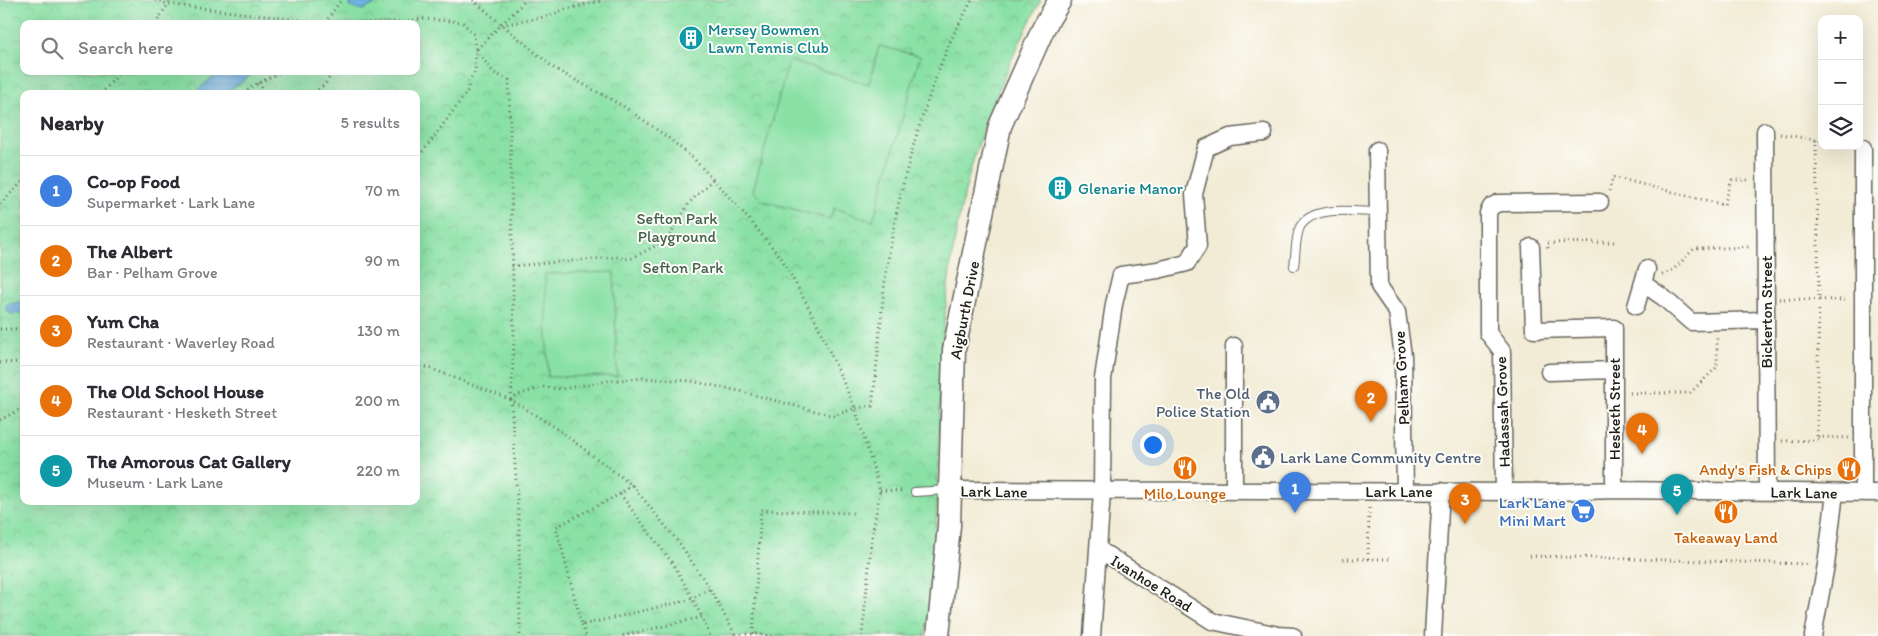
<!DOCTYPE html>
<meta charset="utf-8">
<style>
:root{--surface:#fff;--page:#f2f2f3;--text:#2b2b33;--muted:#7c7c81;--line:#e1e1e2;--accent:#ea580c}
body{margin:0;font-family:Itim,sans-serif;background:var(--page);color:var(--text)}
.controls{position:absolute;right:15px;top:15px;display:grid;overflow:hidden;border-radius:10px;box-shadow:0 5px 20px #0002}
.controls button{width:45px;height:45px;display:grid;place-items:center;padding:0;border:0;border-bottom:1px solid var(--line);background:var(--surface);color:var(--text);font:25px sans-serif}
.you{position:absolute;left:1152px;top:444px;width:18px;height:18px;margin:-12px;border:4px solid #fff;border-radius:50%;background:#1a73e8;box-shadow:0 0 0 8px #1a73e833}
.badge{display:grid;place-items:center;width:32px;height:32px;border-radius:50%;background:var(--accent);color:#fff;font-size:16px;font-weight:700}
.pin{position:absolute;translate:-50% -41px;filter:drop-shadow(0 1px 2px #0008)}
.pin::after{content:'';position:absolute;top:26px;width:18px;height:15px;background:inherit;clip-path:polygon(0 0,100% 0,50% 100%)}
.list{margin:0;padding:0;list-style:none}
h2{display:flex;justify-content:space-between;align-items:center;height:65px;margin:0;padding:0 20px;font-size:21px}
h2 small{font-size:16px;font-weight:400;color:var(--muted)}
.list li{display:grid;grid-template-columns:32px 1fr auto;gap:15px;align-items:center;box-sizing:border-box;height:70px;padding:0 20px;border-top:1px solid var(--line)}
.list b{display:block;font-size:19px;white-space:nowrap}
.list p{margin:0;font-size:16px;white-space:nowrap;color:var(--muted)}
.list em{font-size:16px;font-style:normal;color:var(--muted)}
.icon{flex:none;width:28px;height:28px;fill:none;stroke:currentColor;stroke-width:2;stroke-linecap:round;stroke-linejoin:round}
.map{position:relative;flex:none;width:1878px;height:636px;overflow:hidden}
.search{position:absolute;background:var(--surface);box-shadow:0 5px 20px #0002;left:20px;top:20px;width:400px;height:55px;display:flex;align-items:center;gap:12px;box-sizing:border-box;padding:0 18px;border-radius:10px;color:var(--muted);font-size:19px}
.panel{position:absolute;background:var(--surface);box-shadow:0 5px 20px #0002;left:20px;top:90px;width:400px;height:415px;border-radius:10px}
.map>svg:first-child{display:block}
</style>
<div class="map">
<svg width="1878" height="636" viewBox="0 0 1878 636">
<defs>
<pattern id="park-crowns" width="20" height="18" patternUnits="userSpaceOnUse" patternTransform="scale(1.25)"><rect width="20" height="18" fill="#89e1a5"/><path d="M2 6a3 3 0 1 1 6 0M12 15a3 3 0 1 1 6 0" fill="none" stroke="#76c08d"/></pattern>
<pattern id="water-rules" width="6" height="5" patternUnits="userSpaceOnUse" patternTransform="scale(1.25)"><rect width="6" height="5" fill="#70b3e5"/><path d="M0 2.5h6" fill="none" stroke="#6099c4"/></pattern>
</defs>
<rect width="100%" height="100%" fill="#fdfcf7"/>
<filter id="ink" filterUnits="userSpaceOnUse"><feTurbulence type="fractalNoise" baseFrequency=".02" numOctaves="2"/><feDisplacementMap in="SourceGraphic" scale="10" xChannelSelector="R" yChannelSelector="G"/><feConvolveMatrix kernelMatrix="1 2 1 2 8 2 1 2 1" color-interpolation-filters="sRGB"/></filter>
<filter id="wash" filterUnits="userSpaceOnUse"><feTurbulence type="fractalNoise" baseFrequency=".0096" numOctaves="4" result="noise"/><feDisplacementMap in="SourceGraphic" scale="20" xChannelSelector="R" yChannelSelector="G"/><feGaussianBlur stdDeviation="1.12" result="paint"/><feColorMatrix in="noise" values="0 0 0 0 0 0 0 0 0 0 0 0 0 0 0 0 0 1.4 0 .05"/><feComposite in="paint" operator="in"/></filter>
<g filter="url(#wash)">
<rect width="100%" height="100%" fill="#f2ecd6"/>
<path fill="url(#park-crowns)" stroke="#527e60" fill-rule="evenodd" d="M 0,0 L 1041,0 C 1020,39 999,86 984,127 C 958,200 946,280 942,357 C 937,450 940,544 925,636 L 0,636 ZM 24,24 L 416,24 L 416,71 L 24,71 ZM 24,94 L 416,94 L 416,501 L 24,501 Z"/>
<path fill="#89e1a5" stroke="#527e60" d="M 879,46 L 920,56 L 873,221 L 834,208 L 830,219 L 763,201 L 753,191 L 789,61 L 869,84 Z
M 614,272 L 617,376 L 548,377 L 545,274 Z"/>
<path fill="url(#water-rules)" stroke="#466880" d="M 356,0 L 384,0 L 363,10 L 350,7 L 350,4 Z
M 220,71 L 257,71 L 224,94 L 193,94 Z
M 24,301 L 24,313 L 12,314 L 6,311 L 6,305 Z"/>
</g>
<g filter="url(#ink)">
<g fill="none" stroke-linecap="round" stroke-linejoin="round">
<defs>
<path id="lane" d="M 1294,266 C 1296,254 1295,238 1300,227 C 1313,204 1356,212 1378,212
M 915,492 L 948,490"/>
<path id="street" d="M 1765,131 L 1767,492
M 1377,150 L 1379,286 L 1397,312 L 1403,356 L 1405,492
M 1531,247 L 1534,330 L 1614,328 L 1614,490
M 1644,284 L 1664,298 L 1691,322 L 1766,320
M 1636,306 L 1647,269
M 1234,346 L 1234,491
M 1549,372 L 1614,370
M 949,490 L 1556,492 L 1614,490 L 1878,493
M 1504,492 L 1502,351 L 1488,333 L 1488,213 L 1491,207 L 1498,203 L 1600,202
M 1863,493 L 1863,148
M 1098,549 L 1212,621 L 1278,635 L 1293,636
M 1092,636 L 1102,492 L 1103,379 L 1114,304 L 1121,275 L 1158,270 L 1187,263 L 1198,246 L 1194,194 L 1206,148 L 1230,137 L 1264,133
M 1433,636 L 1441,491
M 1813,636 L 1826,565 L 1835,493"/>
<path id="secondary" d="M 938,636 L 949,526 L 954,350 L 1000,126 L 1044,27 L 1060,0"/>
</defs>
<use href="#lane" stroke="#67655d" stroke-width="10"/>
<use href="#street" stroke="#67655d" stroke-width="19"/>
<use href="#secondary" stroke="#67655d" stroke-width="25"/>
<path stroke="#67655d" stroke-width="3" stroke-dasharray="1 4" stroke-linecap="butt" d="M 155,0 L 167,4 L 325,23 L 384,23 L 424,19 L 462,22 L 474,34 L 476,50 L 475,72 L 469,81 L 467,92 L 425,149 L 416,157
M 473,0 L 555,69 L 623,106 L 666,136 L 693,158 L 741,210 L 782,259 L 815,319 L 855,408 L 880,490 L 872,537 L 862,636
M 325,23 L 341,0
M 155,24 L 171,0
M 502,25 L 549,16 L 563,10 L 604,0
M 477,49 L 526,0
M 476,50 L 494,73 L 509,80 L 514,341 L 511,400 L 519,529 L 520,636
M 258,83 L 266,92 L 271,94
M 101,94 L 121,71
M 244,94 L 251,87 L 282,71
M 309,94 C 320,89 329,84 331,71
M 1780,134 L 1822,141
M 1816,140 L 1819,300 L 1817,437
M 1609,191 L 1613,177 L 1724,205 L 1732,180 L 1750,180
M 0,204 L 24,180
M 1548,248 L 1548,243 L 1614,242
M 512,266 L 618,257 L 625,259 L 632,258 L 657,245 L 671,234 L 689,203 L 713,179
M 1662,275 L 1673,270 L 1694,249 L 1750,247
M 1779,299 L 1848,300
M 0,329 L 24,329
M 0,363 L 24,362
M 416,365 L 427,367 L 511,400 L 556,428 L 632,485 L 680,544 L 710,589 L 736,636
M 1630,393 L 1690,393 L 1717,367 L 1717,336
M 511,400 L 518,395 L 543,387 L 561,389 L 608,381 L 643,378 L 691,381 L 735,390 L 834,416 L 855,408 L 872,406 C 877,367 880,328 884,289 C 894,207 916,124 948,47 C 954,31 964,16 972,0
M 0,420 L 24,407
M 1782,441 L 1818,440 L 1817,437 L 1849,438
M 632,485 L 620,494 L 556,527 L 582,625 L 689,600 L 710,589
M 880,490 L 905,491
M 620,494 L 676,568 L 702,617
M 1530,556 L 1810,564
M 1343,559 L 1392,559
M 1368,559 L 1369,507
M 582,625 L 586,636
M 753,634 L 761,510 L 854,513
M 736,635 L 753,634 L 772,636
M 623,636 L 702,617 L 710,636"/>
<use href="#lane" stroke="#fff" stroke-width="8"/>
<use href="#street" stroke="#fff" stroke-width="16"/>
<use href="#secondary" stroke="#fff" stroke-width="22"/>
</g>
</g>
<defs>
<symbol id="building-disc" viewBox="-11 -11 22 22"><circle r="9.5" fill="#0f9aa8" stroke="#fdfcf7"/><path d="M-4-6H4V6H1V3H-1V6H-4ZM-2.5-4.3h1.7v1.8h-1.7ZM.8-4.3h1.7v1.8H.8ZM-2.5-1h1.7V.8h-1.7ZM.8-1h1.7V.8H.8Z" fill="#fff"/></symbol>
<symbol id="civic-disc" viewBox="-11 -11 22 22"><circle r="9.5" fill="#5c6f8a" stroke="#fdfcf7"/><path d="M-.6-6.5H3V-4.5H.6V-3L4-1V1h2V6H-6V1h2V-1L-.6-3ZM-1.2 2.5V6h2.4V2.5Z" fill="#fff"/></symbol>
<symbol id="restaurant-disc" viewBox="-11 -11 22 22"><circle r="9.5" fill="#e8710a" stroke="#fdfcf7"/><path d="M-5-6h1v4h1v-4h1v4h1v-4h1v5L-1.5 .5V6h-2V.5L-5-1ZM5-6V6H3V1.5H1.5Q1.5-4 5-6Z" fill="#fff"/></symbol>
<symbol id="supermarket-disc" viewBox="-11 -11 22 22"><circle r="9.5" fill="#3f7fe0" stroke="#fdfcf7"/><path d="M-6-5.5h2.5l.6 2H6L4.5 2H-2.5L-4.4-4H-6ZM-1.5 3.2a1.3 1.3 0 1 0 .1 0ZM3 3.2a1.3 1.3 0 1 0 .1 0Z" fill="#fff"/></symbol>
</defs>
<g fill-rule="evenodd">
<use href="#building-disc" x="677" y="24" width="28" height="28"/>
<use href="#building-disc" x="1046" y="174" width="28" height="28"/>
<use href="#civic-disc" x="1254" y="388" width="28" height="28"/>
<use href="#civic-disc" x="1249" y="443" width="28" height="28"/>
<use href="#restaurant-disc" x="1171" y="454" width="28" height="28"/>
<use href="#restaurant-disc" x="1835" y="455" width="28" height="28"/>
<use href="#supermarket-disc" x="1569" y="497" width="28" height="28"/>
<use href="#restaurant-disc" x="1712" y="498" width="28" height="28"/>
</g>
<g text-anchor="middle" stroke-width="4" stroke-linejoin="round" paint-order="stroke">
<g font-size="16" fill="#0d838f" stroke="#fdfcf7" text-anchor="start">
<text x="708" y="35">Mersey Bowmen<tspan x="708" dy="18">Lawn Tennis Club</tspan></text>
<text x="1078" y="194">Glenarie Manor</text>
</g>
<g font-size="16" fill="#42614c" stroke="#fdfcf7">
<text x="677" y="224">Sefton Park<tspan x="677" dy="18">Playground</tspan></text>
<text x="683" y="273">Sefton Park</text>
</g>
<g font-size="16" fill="#1c1c1c" stroke="#fdfcf7">
<text transform="translate(964 310) rotate(-79)" y="6">Aigburth Drive</text>
<text transform="translate(1766 312) rotate(-90)" y="6">Bickerton Street</text>
<text transform="translate(1401 378) rotate(-93)" y="6">Pelham Grove</text>
<text transform="translate(1614 409) rotate(-90)" y="6">Hesketh Street</text>
<text transform="translate(1502 412) rotate(-92)" y="6">Hadassah Grove</text>
<text transform="translate(994 491) rotate(1)" y="6">Lark Lane</text>
<text x="1399" y="497">Lark Lane</text>
<text transform="translate(1804 492) rotate(1)" y="6">Lark Lane</text>
<text transform="translate(1152 583) rotate(32)" y="6">Ivanhoe Road</text>
</g>
<g font-size="16" fill="#4e5e75" stroke="#fdfcf7" text-anchor="end">
<text x="1250" y="399">The Old<tspan x="1250" dy="18">Police Station</tspan></text>
<text x="1280" y="463" text-anchor="start">Lark Lane Community Centre</text>
</g>
<g font-size="16" fill="#c56008" stroke="#fdfcf7">
<text x="1832" y="475" text-anchor="end">Andy's Fish &amp; Chips</text>
<text x="1185" y="499">Milo Lounge</text>
<text x="1726" y="543">Takeaway Land</text>
</g>
<g font-size="16" fill="#366cbe" stroke="#fdfcf7" text-anchor="end">
<text x="1566" y="508">Lark Lane<tspan x="1566" dy="18">Mini Mart</tspan></text>
</g>
</g>
</svg>
<div class="controls">
<button>+</button>
<button>−</button>
<button><svg class="icon" aria-label="layers" viewBox="0 0 24 24"><path d="M12 4l9 5-9 5-9-5zM3 14l9 5 9-5"/></svg></button>
</div>
<div class="you"></div>
<div class="pin badge" style="left:1295px;top:513px;background:#3f7fe0">1</div>
<div class="pin badge" style="left:1371px;top:422px;background:#e8710a">2</div>
<div class="pin badge" style="left:1465px;top:524px;background:#e8710a">3</div>
<div class="pin badge" style="left:1642px;top:454px;background:#e8710a">4</div>
<div class="pin badge" style="left:1677px;top:515px;background:#0f9aa8">5</div>
<div class="search"><svg class="icon" aria-label="search" viewBox="0 0 24 24"><circle cx="10" cy="10" r="6"/><path d="M15 15l6 6"/></svg>Search here</div>
<section class="panel">
<h2>Nearby<small>5 results</small></h2>
<ul class="list">
<li><span class="badge" style="background:#3f7fe0">1</span><div><b>Co-op Food</b><p>Supermarket · Lark Lane</p></div><em>70 m</em></li>
<li><span class="badge" style="background:#e8710a">2</span><div><b>The Albert</b><p>Bar · Pelham Grove</p></div><em>90 m</em></li>
<li><span class="badge" style="background:#e8710a">3</span><div><b>Yum Cha</b><p>Restaurant · Waverley Road</p></div><em>130 m</em></li>
<li><span class="badge" style="background:#e8710a">4</span><div><b>The Old School House</b><p>Restaurant · Hesketh Street</p></div><em>200 m</em></li>
<li><span class="badge" style="background:#0f9aa8">5</span><div><b>The Amorous Cat Gallery</b><p>Museum · Lark Lane</p></div><em>220 m</em></li>
</ul>
</section>
</div>
